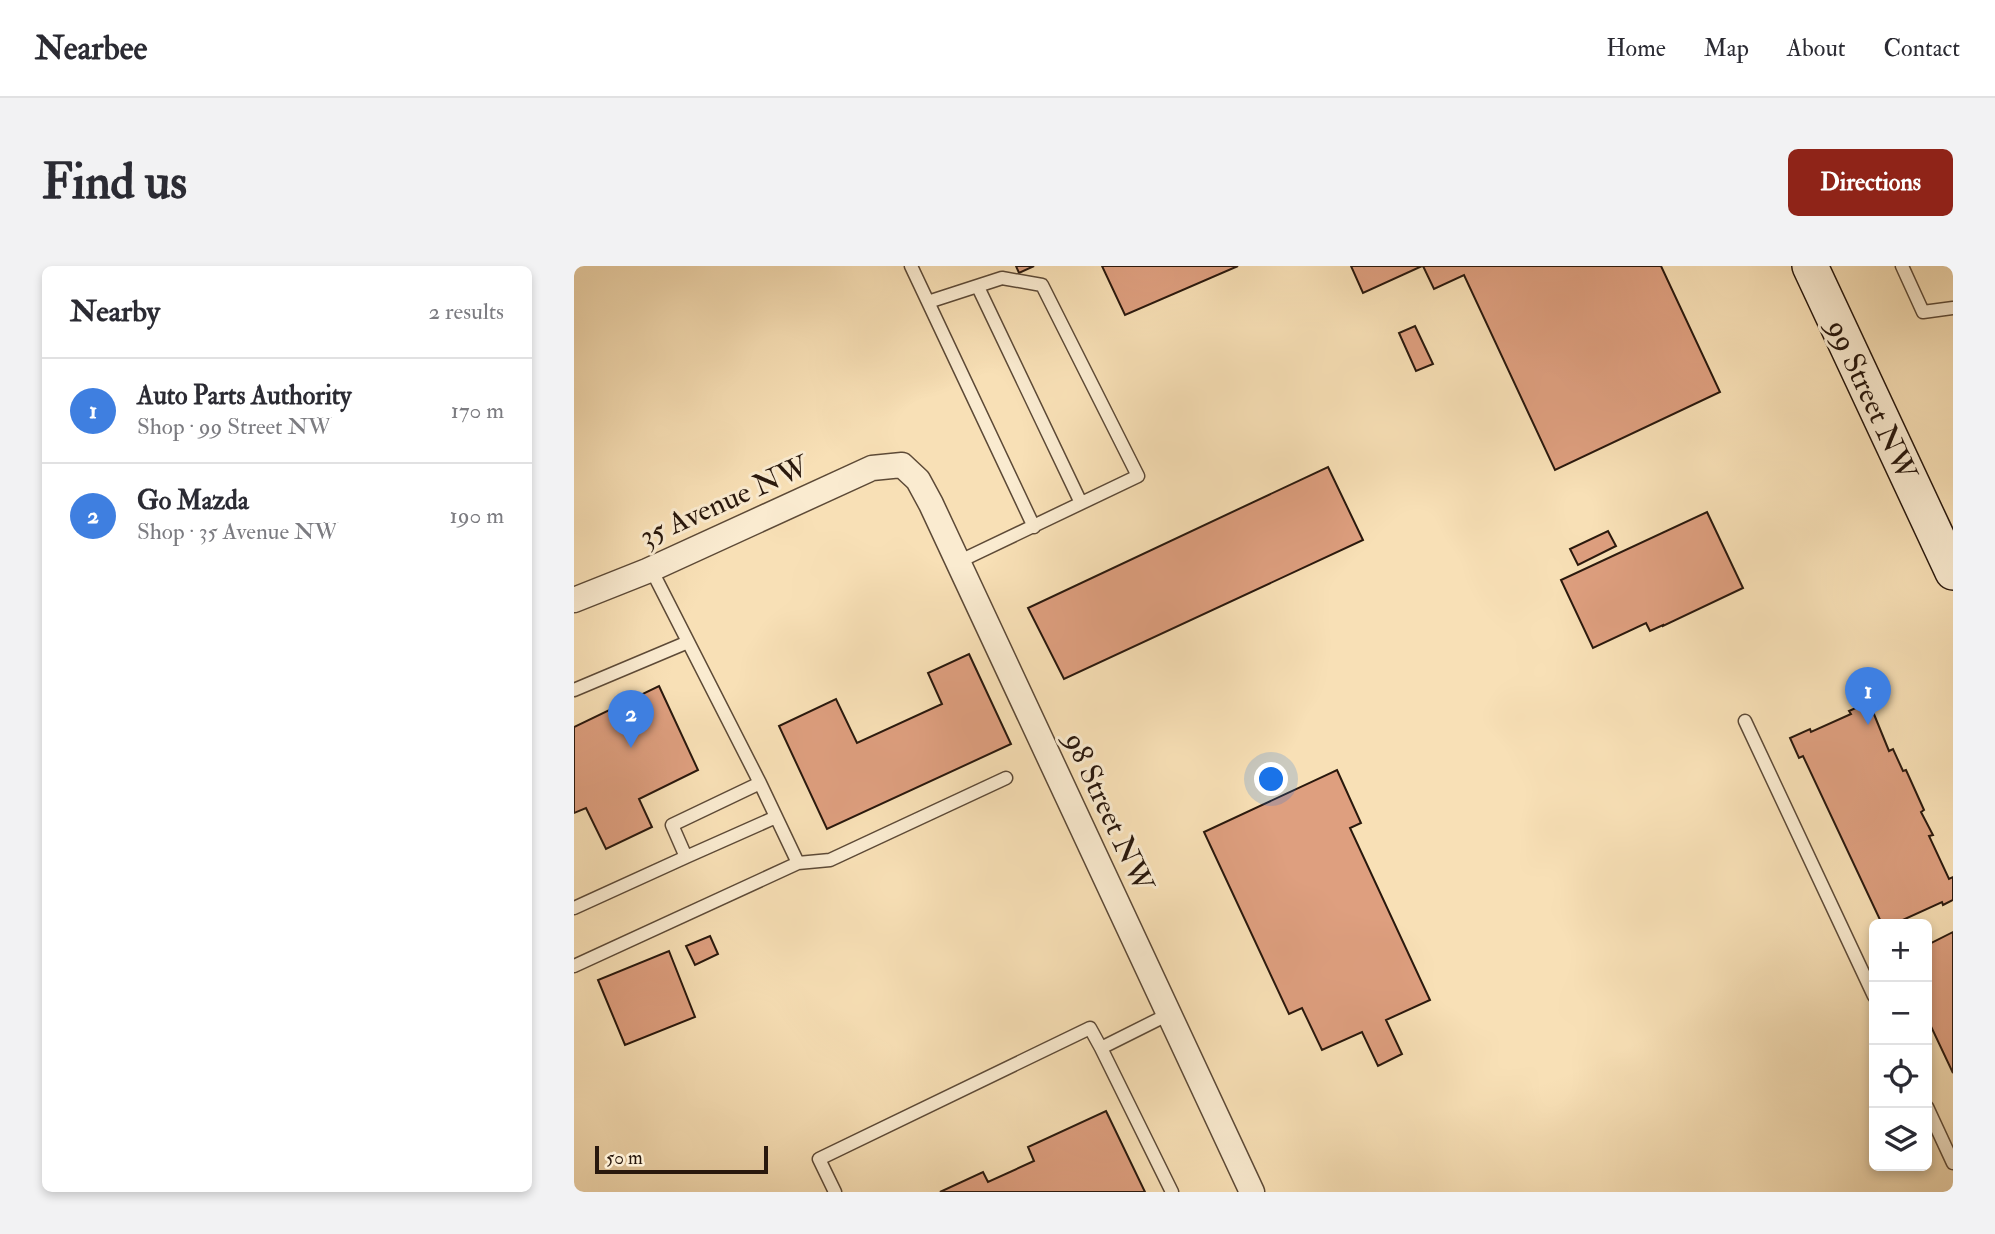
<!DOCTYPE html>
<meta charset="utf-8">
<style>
:root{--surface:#fff;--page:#f2f2f3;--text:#2b2b33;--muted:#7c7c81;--line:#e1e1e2;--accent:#8f2418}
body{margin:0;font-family:"IM FELL Double Pica",serif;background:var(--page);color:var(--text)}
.controls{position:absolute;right:21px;bottom:21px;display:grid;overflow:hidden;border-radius:10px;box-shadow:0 4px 10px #0003}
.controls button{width:63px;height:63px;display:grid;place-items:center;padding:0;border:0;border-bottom:2px solid var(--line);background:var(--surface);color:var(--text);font:35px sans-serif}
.scale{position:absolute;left:21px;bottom:18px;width:173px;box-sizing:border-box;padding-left:7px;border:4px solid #29180d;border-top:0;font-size:19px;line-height:24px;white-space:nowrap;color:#29180d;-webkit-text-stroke:5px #faebd0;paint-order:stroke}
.you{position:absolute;left:698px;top:514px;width:24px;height:24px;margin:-18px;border:5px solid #fff;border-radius:50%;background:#1a73e8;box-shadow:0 0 0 10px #1a73e833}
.badge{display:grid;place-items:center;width:46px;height:46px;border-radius:50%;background:var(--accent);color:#fff;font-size:23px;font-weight:700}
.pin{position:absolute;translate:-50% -58px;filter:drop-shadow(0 2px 4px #0008)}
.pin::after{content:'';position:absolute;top:37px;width:24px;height:21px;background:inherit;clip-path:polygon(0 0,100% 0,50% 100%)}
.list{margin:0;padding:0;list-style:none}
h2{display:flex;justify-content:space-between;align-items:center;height:91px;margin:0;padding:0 28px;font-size:30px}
h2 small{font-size:23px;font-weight:400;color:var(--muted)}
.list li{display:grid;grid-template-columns:46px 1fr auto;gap:21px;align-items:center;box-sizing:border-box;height:105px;padding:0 28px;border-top:2px solid var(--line)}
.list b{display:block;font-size:26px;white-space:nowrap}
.list p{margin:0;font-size:23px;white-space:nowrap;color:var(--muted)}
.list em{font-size:23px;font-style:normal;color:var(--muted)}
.icon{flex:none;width:38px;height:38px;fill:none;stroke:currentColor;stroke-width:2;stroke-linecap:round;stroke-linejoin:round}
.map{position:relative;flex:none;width:1379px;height:926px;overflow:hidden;border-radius:10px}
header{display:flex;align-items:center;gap:42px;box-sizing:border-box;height:98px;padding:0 35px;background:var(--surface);border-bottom:2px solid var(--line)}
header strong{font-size:33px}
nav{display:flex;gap:38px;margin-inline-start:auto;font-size:24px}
.intro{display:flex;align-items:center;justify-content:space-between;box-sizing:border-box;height:168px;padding:0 42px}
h1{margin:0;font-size:49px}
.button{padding:18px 32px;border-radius:10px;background:var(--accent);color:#fff;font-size:24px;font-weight:700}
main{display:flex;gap:42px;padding:0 42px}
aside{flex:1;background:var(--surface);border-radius:10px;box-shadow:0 4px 10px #0003}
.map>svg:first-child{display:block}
</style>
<header>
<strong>Nearbee</strong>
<nav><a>Home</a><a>Map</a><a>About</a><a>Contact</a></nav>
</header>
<div class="intro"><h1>Find us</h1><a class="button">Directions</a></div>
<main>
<aside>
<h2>Nearby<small>2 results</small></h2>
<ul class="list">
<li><span class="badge" style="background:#3f7fe0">1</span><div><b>Auto Parts Authority</b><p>Shop · 99 Street NW</p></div><em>170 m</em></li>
<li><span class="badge" style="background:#3f7fe0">2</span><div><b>Go Mazda</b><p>Shop · 35 Avenue NW</p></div><em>190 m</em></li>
</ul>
</aside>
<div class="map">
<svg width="1379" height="926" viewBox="0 0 1379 926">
<rect width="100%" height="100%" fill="#f8e0b6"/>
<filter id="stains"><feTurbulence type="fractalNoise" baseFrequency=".00286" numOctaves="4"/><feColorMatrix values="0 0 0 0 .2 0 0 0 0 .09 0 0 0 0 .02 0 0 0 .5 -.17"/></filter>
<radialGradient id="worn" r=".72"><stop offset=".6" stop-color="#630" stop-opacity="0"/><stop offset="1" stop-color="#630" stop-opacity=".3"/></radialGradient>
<path fill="#de9f7f" stroke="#29180d" stroke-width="2" d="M 442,0 L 460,0 L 445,7 Z
M 528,0 L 664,0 L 551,49 Z
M 777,0 L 848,0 L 789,27 Z
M 849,0 L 1087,0 L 1146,126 L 981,204 L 890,9 L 860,23 Z
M 841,60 L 859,98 L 842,105 L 825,67 Z
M 754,201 L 789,274 L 490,413 L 454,342 Z
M 1133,246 L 1169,322 L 1089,360 L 1089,359 L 1076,365 L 1072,357 L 1019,382 L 987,314 Z
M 1034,265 L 1042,280 L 1004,299 L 996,283 Z
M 395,388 L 437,478 L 253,563 L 205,460 L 262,433 L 283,477 L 368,438 L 354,407 Z
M 85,420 L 124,504 L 65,533 L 78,561 L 32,583 L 12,542 L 0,547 L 0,461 Z
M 1295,436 L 1315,485 L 1319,483 L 1329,505 L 1332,504 L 1350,544 L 1347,546 L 1359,569 L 1355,570 L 1375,613 L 1379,611 L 1379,634 L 1369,639 L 1368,636 L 1320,658 L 1308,658 L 1229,490 L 1225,492 L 1216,472 L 1236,463 L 1237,466 L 1277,448 L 1275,445 Z
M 763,504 L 787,557 L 776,562 L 856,734 L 812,754 L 828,788 L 804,800 L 788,766 L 748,784 L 728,742 L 715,748 L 630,566 Z
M 1379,666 L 1379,807 L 1353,752 L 1353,679 Z
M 136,670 L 144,688 L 121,699 L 112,680 Z
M 95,685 L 121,751 L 51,779 L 24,714 Z
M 532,845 L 571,926 L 366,926 L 409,906 L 414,916 L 460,895 L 454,881 Z"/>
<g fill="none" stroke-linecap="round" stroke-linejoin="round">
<defs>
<path id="service" d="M 337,0 L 354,36 L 428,12 L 468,19 L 564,210 L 384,296
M 1328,0 L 1349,46 L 1379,42
M 404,21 L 507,237
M 354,36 L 460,261
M 77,303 L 186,517
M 0,424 L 114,376
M 1171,455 L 1300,730
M 112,591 L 202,551
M 224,597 L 256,594 L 432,512
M 0,642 L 112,591 L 98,559 L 186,517 L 224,597 L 0,700
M 527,782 L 598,926
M 1353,841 L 1379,897
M 261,926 L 245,893 L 516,762 L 527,782 L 595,748"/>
<path id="minor" d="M 0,334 L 73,305 L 298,202 L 328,199 L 344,214 L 357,238 L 678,926"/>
<path id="secondary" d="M 1236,0 L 1379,306"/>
</defs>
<use href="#service" stroke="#5d4a37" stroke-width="15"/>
<use href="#minor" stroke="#5d4a37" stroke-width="27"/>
<use href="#secondary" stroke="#29180d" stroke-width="38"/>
<use href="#service" stroke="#faebd0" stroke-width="12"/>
<use href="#minor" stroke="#faebd0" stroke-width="24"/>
<use href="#secondary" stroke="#faebd0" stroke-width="35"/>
</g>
<g text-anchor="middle" stroke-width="6" stroke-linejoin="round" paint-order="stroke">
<g font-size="30" fill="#29180d" stroke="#faebd0">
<text transform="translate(1298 134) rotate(65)" y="10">99 Street NW</text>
<text transform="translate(150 235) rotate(-24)" y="10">35 Avenue NW</text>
<text transform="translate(535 546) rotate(65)" y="10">98 Street NW</text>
</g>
</g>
<rect width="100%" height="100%" filter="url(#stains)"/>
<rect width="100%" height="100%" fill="url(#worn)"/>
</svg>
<div class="controls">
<button>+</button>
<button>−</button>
<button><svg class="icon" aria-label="locate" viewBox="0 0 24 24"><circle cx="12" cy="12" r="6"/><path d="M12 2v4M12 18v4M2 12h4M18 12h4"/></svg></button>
<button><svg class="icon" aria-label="layers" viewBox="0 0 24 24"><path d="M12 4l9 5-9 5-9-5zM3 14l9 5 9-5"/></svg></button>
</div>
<div class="scale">50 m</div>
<div class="you"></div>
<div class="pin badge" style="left:1294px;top:459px;background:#3f7fe0">1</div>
<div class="pin badge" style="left:57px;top:482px;background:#3f7fe0">2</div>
</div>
</main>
